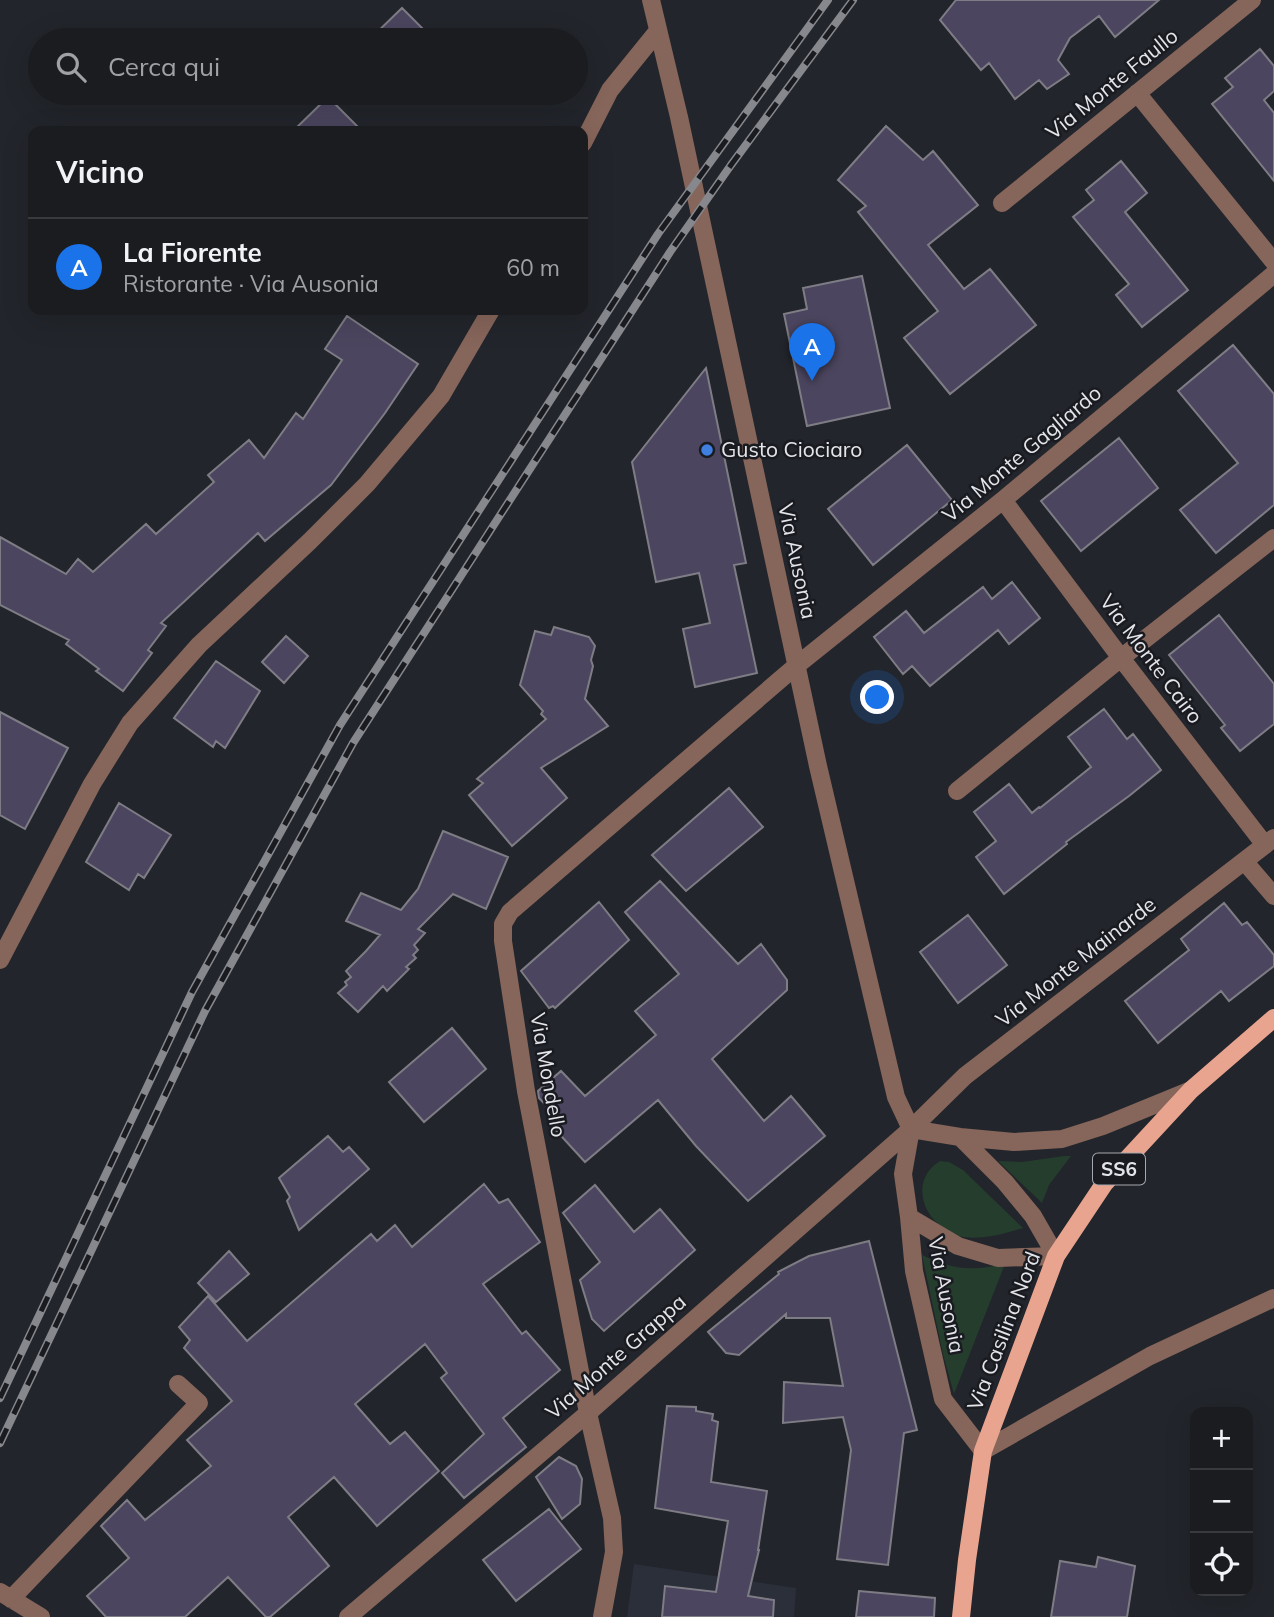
<!DOCTYPE html>
<html lang="it">
<meta charset="utf-8">
<style>
:root{--surface:#1a1c20;--page:#27292d;--text:#f1f3f6;--muted:#9fa1a5;--line:#383a3e;--accent:#1a73e8}
body{margin:0;font-family:Mulish,sans-serif;background:var(--page);color:var(--text)}
.controls{position:absolute;right:21px;bottom:21px;display:grid;overflow:hidden;border-radius:14px;box-shadow:0 7px 28px #0002}
.controls button{width:63px;height:63px;display:grid;place-items:center;padding:0;border:0;border-bottom:2px solid var(--line);background:var(--surface);color:var(--text);font:35px sans-serif}
.you{position:absolute;left:878px;top:698px;width:24px;height:24px;margin:-18px;border:5px solid #fff;border-radius:50%;background:#1a73e8;box-shadow:0 0 0 10px #1a73e833}
.badge{display:grid;place-items:center;width:46px;height:46px;border-radius:50%;background:var(--accent);color:#fff;font-size:23px;font-weight:700}
.pin{position:absolute;translate:-50% -58px;filter:drop-shadow(0 2px 4px #0008)}
.pin::after{content:'';position:absolute;top:37px;width:24px;height:21px;background:inherit;clip-path:polygon(0 0,100% 0,50% 100%)}
.list{margin:0;padding:0;list-style:none}
h2{display:flex;justify-content:space-between;align-items:center;height:91px;margin:0;padding:0 28px;font-size:30px}
h2 small{font-size:23px;font-weight:400;color:var(--muted)}
.list li{display:grid;grid-template-columns:46px 1fr auto;gap:21px;align-items:center;box-sizing:border-box;height:98px;padding:0 28px;border-top:2px solid var(--line)}
.list b{display:block;font-size:26px;white-space:nowrap}
.list p{margin:0;font-size:23px;white-space:nowrap;color:var(--muted)}
.list em{font-size:23px;font-style:normal;color:var(--muted)}
.icon{flex:none;width:38px;height:38px;fill:none;stroke:currentColor;stroke-width:2;stroke-linecap:round;stroke-linejoin:round}
.map{position:relative;flex:none;width:1274px;height:1617px;overflow:hidden}
.search{position:absolute;background:var(--surface);box-shadow:0 7px 28px #0002;left:28px;top:28px;width:560px;height:77px;display:flex;align-items:center;gap:18px;box-sizing:border-box;padding:0 24px;border-radius:38px;color:var(--muted);font-size:26px}
.panel{position:absolute;background:var(--surface);box-shadow:0 7px 28px #0002;left:28px;top:126px;width:560px;height:189px;border-radius:14px}
.map>svg:first-child{display:block}
</style>
<div class="map">
<svg width="1274" height="1617" viewBox="0 0 1274 1617">
<rect width="100%" height="100%" fill="#22252b"/>
<path fill="#2a2f3a" d="M 634,1564 L 796,1588 L 794,1617 L 627,1617 Z"/>
<path fill="#253d2d" d="M 1064,1156 L 1071,1156 L 1049,1185 L 1042,1203 L 998,1161 L 1022,1162 Z
M 940,1161 L 949,1162 L 963,1170 L 1023,1228 C 1003,1234 979,1241 958,1236 C 953,1235 948,1231 944,1228 C 920,1213 912,1178 940,1161 Z
M 922,1255 C 953,1270 972,1271 1005,1264 L 954,1394 L 943,1354 Z"/>
<path fill="#4b455f" stroke="#7e7c84" stroke-width="2" d="M 956,0 L 1159,0 L 1115,37 L 1099,16 L 1070,38 L 1058,60 L 1069,74 L 1047,89 L 1039,80 L 1015,99 L 989,63 L 981,70 L 940,20 Z
M 402,8 L 434,40 L 369,40 Z
M 1260,49 L 1274,66 L 1274,91 L 1264,100 L 1274,113 L 1274,181 L 1212,104 L 1233,87 L 1225,78 Z
M 328,97 L 362,131 L 293,131 Z
M 886,126 L 923,160 L 933,151 L 978,205 L 928,245 L 964,289 L 990,269 L 1036,325 L 950,394 L 904,338 L 938,311 L 858,212 L 866,206 L 838,180 Z
M 1121,161 L 1147,193 L 1125,212 L 1188,290 L 1142,327 L 1116,295 L 1129,284 L 1073,217 L 1094,200 L 1086,190 Z
M 862,276 L 890,408 L 807,426 L 784,314 L 807,309 L 803,288 Z
M 347,316 L 418,364 L 385,413 L 331,485 L 265,541 L 258,533 L 161,623 L 166,626 L 148,650 L 152,653 L 123,691 L 96,671 L 99,669 L 66,644 L 69,640 L 0,605 L 0,537 L 66,574 L 78,559 L 93,572 L 146,524 L 156,534 L 214,482 L 208,475 L 249,440 L 264,458 L 296,413 L 303,419 L 342,360 L 325,349 Z
M 1233,345 L 1274,394 L 1274,505 L 1216,553 L 1180,510 L 1238,463 L 1178,391 Z
M 706,368 L 746,563 L 734,565 L 757,673 L 695,687 L 683,629 L 710,623 L 699,573 L 656,582 L 632,462 Z
M 1119,438 L 1158,488 L 1081,551 L 1041,501 Z
M 907,445 L 952,500 L 873,565 L 828,509 Z
M 1012,582 L 1040,618 L 1009,644 L 998,630 L 930,686 L 912,666 L 903,674 L 874,637 L 906,611 L 924,633 L 983,587 L 992,599 Z
M 1219,615 L 1274,684 L 1274,724 L 1240,751 L 1221,728 L 1225,725 L 1169,655 Z
M 554,627 L 589,637 L 595,646 L 591,660 L 593,666 L 585,699 L 608,726 L 541,768 L 567,798 L 512,846 L 469,795 L 483,783 L 477,779 L 546,719 L 541,714 L 543,711 L 520,685 L 535,631 L 551,635 Z
M 286,636 L 308,656 L 284,683 L 262,662 Z
M 216,661 L 260,691 L 225,748 L 216,741 L 213,747 L 174,718 Z
M 1104,709 L 1127,739 L 1133,734 L 1161,770 L 1129,796 L 1066,842 L 1067,844 L 1004,894 L 976,857 L 996,841 L 974,812 L 1009,784 L 1032,813 L 1039,807 L 1040,808 L 1091,767 L 1068,737 Z
M 0,712 L 68,748 L 25,829 L 0,815 Z
M 729,788 L 763,827 L 686,891 L 652,855 Z
M 119,803 L 171,835 L 144,878 L 138,874 L 129,890 L 86,862 Z
M 443,831 L 508,857 L 486,909 L 453,894 L 418,929 L 425,933 L 414,945 L 418,950 L 413,955 L 416,958 L 406,967 L 409,969 L 387,991 L 383,986 L 358,1012 L 338,993 L 347,985 L 345,982 L 351,977 L 346,971 L 366,951 L 380,935 L 346,921 L 361,893 L 401,910 L 418,889 Z
M 660,881 L 738,964 L 761,944 L 787,980 L 787,990 L 712,1059 L 764,1121 L 791,1096 L 825,1136 L 748,1201 L 696,1146 L 658,1100 L 585,1162 L 552,1126 L 559,1119 L 539,1098 L 538,1091 L 561,1071 L 585,1096 L 656,1035 L 635,1011 L 679,974 L 625,912 Z
M 599,902 L 629,940 L 555,1008 L 553,1006 L 549,1008 L 521,971 Z
M 1224,903 L 1242,925 L 1247,922 L 1274,955 L 1274,966 L 1229,1001 L 1221,991 L 1158,1043 L 1125,1001 L 1189,950 L 1181,939 Z
M 968,915 L 1007,965 L 958,1003 L 920,952 Z
M 452,1028 L 486,1069 L 424,1122 L 389,1082 Z
M 328,1136 L 343,1152 L 349,1147 L 369,1169 L 299,1230 L 287,1201 L 290,1197 L 279,1178 Z
M 484,1184 L 499,1203 L 508,1199 L 540,1242 L 483,1284 L 522,1334 L 526,1331 L 560,1370 L 503,1418 L 526,1447 L 464,1498 L 442,1473 L 484,1434 L 441,1378 L 447,1373 L 425,1344 L 355,1404 L 390,1444 L 405,1432 L 439,1471 L 377,1526 L 334,1477 L 288,1517 L 329,1566 L 270,1617 L 266,1617 L 228,1577 L 185,1617 L 106,1617 L 87,1596 L 129,1558 L 101,1526 L 127,1500 L 145,1520 L 211,1466 L 187,1440 L 232,1401 L 184,1348 L 190,1340 L 179,1327 L 208,1296 L 247,1341 L 371,1234 L 377,1241 L 395,1225 L 412,1247 Z
M 595,1185 L 634,1232 L 660,1209 L 695,1250 L 604,1331 L 592,1319 L 580,1280 L 600,1262 L 563,1213 Z
M 869,1241 L 917,1430 L 904,1433 L 888,1565 L 837,1559 L 851,1450 L 843,1417 L 783,1423 L 784,1382 L 843,1386 L 830,1318 L 786,1318 L 786,1314 L 739,1355 L 726,1353 L 708,1332 L 779,1274 L 778,1272 L 809,1256 Z
M 229,1251 L 249,1274 L 216,1302 L 198,1283 Z
M 667,1406 L 696,1407 L 696,1411 L 713,1414 L 712,1420 L 718,1422 L 711,1482 L 767,1491 L 758,1550 L 759,1550 L 748,1596 L 774,1600 L 773,1617 L 662,1617 L 665,1586 L 716,1592 L 728,1521 L 655,1508 Z
M 559,1457 L 576,1466 L 582,1479 L 580,1504 L 562,1519 L 536,1477 Z
M 549,1509 L 581,1549 L 516,1601 L 483,1560 Z
M 1098,1557 L 1135,1566 L 1127,1617 L 1051,1617 L 1060,1561 L 1096,1567 Z
M 859,1591 L 935,1598 L 934,1617 L 856,1617 Z"/>
<g fill="none" stroke-linecap="round" stroke-linejoin="round">
<path stroke="#86655a" stroke-width="18" d="M 651,0 L 679,117 L 818,766 L 896,1097 L 911,1129 L 903,1174 L 909,1217 L 914,1271 L 943,1399 L 983,1451 L 1150,1356 L 1274,1298
M 1137,93 L 1274,262
M 583,143 L 610,90 L 657,32
M 1002,203 L 1252,0
M 1003,500 L 1121,658 L 1265,845
M 957,791 L 1121,658 L 1274,538
M 1244,861 L 1274,896
M 0,960 L 92,784 L 130,723 L 199,645 L 310,541 L 367,484 L 441,396 L 491,310
M 911,1129 L 960,1137 L 1014,1142 L 1062,1139 L 1103,1126 L 1191,1090
M 909,1217 L 958,1246 L 998,1258 L 1056,1256 L 1033,1216 L 1005,1182 L 960,1137
M 0,1592 L 41,1617
M 11,1599 L 199,1403 L 178,1384
M 348,1617 L 588,1413 L 911,1129 L 965,1076 L 1274,838
M 602,1617 L 614,1552 L 612,1518 L 588,1413 L 526,1091 L 503,941 L 503,924 L 510,912 L 796,666 L 1003,500 L 1274,274"/>
<path stroke="#e9a48f" stroke-width="18" d="M 961,1617 L 967,1560 L 983,1451 L 1056,1256 L 1104,1184 L 1191,1090 L 1274,1018"/>
<defs>
<path id="rail" d="M 0,1398 L 192,992 L 340,725 L 658,234 L 828,0
M 0,1443 L 205,1011 L 353,743 L 670,252 L 731,165 L 853,0"/>
</defs>
<use href="#rail" stroke="#86888d" stroke-width="8"/>
<use href="#rail" stroke="#191b21" stroke-width="5" stroke-dasharray="16" stroke-linecap="butt"/>
</g>
<circle fill="#3f7fe0" stroke="#191b21" stroke-width="2.5" cx="707" cy="450" r="7"/>
<g text-anchor="middle" stroke-width="5" stroke-linejoin="round" paint-order="stroke">
<rect fill="#191b21" stroke="#a7a8ae" stroke-width="2" x="1093" y="1153.5" width="52" height="31" rx="5"/>
<g font-size="19" font-weight="bold" fill="#e4e5ea">
<text x="1119" y="1176">SS6</text>
</g>
<g font-size="21" fill="#e4e5ea" stroke="#191b21">
<text transform="translate(1112 84) rotate(-39)" y="7">Via Monte Faullo</text>
<text transform="translate(1022 454) rotate(-40)" y="7">Via Monte Gagliardo</text>
<text transform="translate(797 561) rotate(78)" y="7">Via Ausonia</text>
<text transform="translate(1151 659) rotate(53)" y="7">Via Monte Cairo</text>
<text transform="translate(1076 962) rotate(-38)" y="7">Via Monte Mainarde</text>
<text transform="translate(548 1075) rotate(80)" y="7">Via Mondello</text>
<text transform="translate(946 1295) rotate(79)" y="7">Via Ausonia</text>
<text transform="translate(1004 1331) rotate(-69)" y="7">Via Casilina Nord</text>
<text transform="translate(616 1357) rotate(-41)" y="7">Via Monte Grappa</text>
</g>
<g font-size="21" fill="#e4e5ea" stroke="#191b21" text-anchor="start">
<text x="721" y="457">Gusto Ciociaro</text>
</g>
</g>
</svg>
<div class="controls">
<button>+</button>
<button>−</button>
<button><svg class="icon" aria-label="locate" viewBox="0 0 24 24"><circle cx="12" cy="12" r="6"/><path d="M12 2v4M12 18v4M2 12h4M18 12h4"/></svg></button>
</div>
<div class="you"></div>
<div class="pin badge" style="left:812px;top:381px">A</div>
<div class="search"><svg class="icon" aria-label="search" viewBox="0 0 24 24"><circle cx="10" cy="10" r="6"/><path d="M15 15l6 6"/></svg>Cerca qui</div>
<section class="panel">
<h2>Vicino<small></small></h2>
<ul class="list">
<li><span class="badge">A</span><div><b>La Fiorente</b><p>Ristorante · Via Ausonia</p></div><em>60 m</em></li>
</ul>
</section>
</div>
